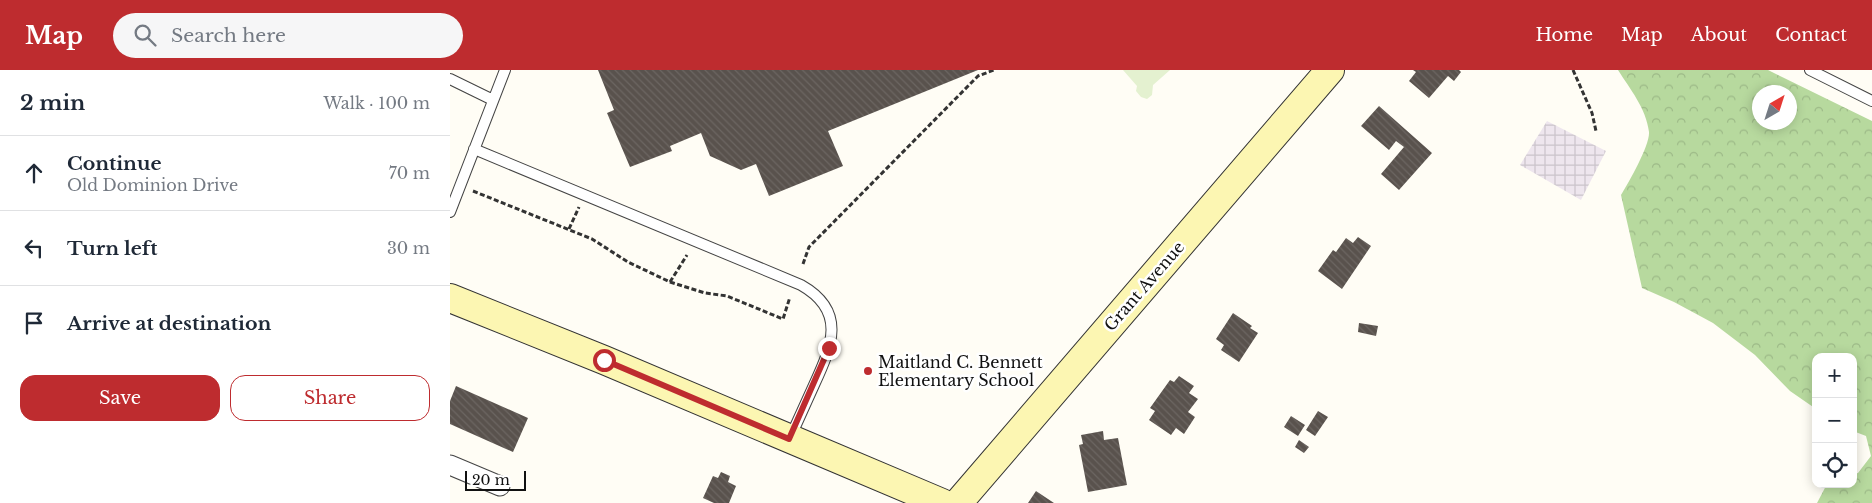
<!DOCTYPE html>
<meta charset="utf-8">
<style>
:root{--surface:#fff;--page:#f6f6f7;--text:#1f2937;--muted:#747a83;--line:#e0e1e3;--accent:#be2c2f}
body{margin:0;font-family:"Libre Baskerville",serif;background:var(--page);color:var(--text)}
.controls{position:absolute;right:15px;bottom:15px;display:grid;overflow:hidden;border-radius:10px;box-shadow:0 2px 12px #0003}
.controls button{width:45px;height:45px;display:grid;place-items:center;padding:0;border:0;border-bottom:1px solid var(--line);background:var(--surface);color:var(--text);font:25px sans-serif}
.compass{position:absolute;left:1302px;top:15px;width:45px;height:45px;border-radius:50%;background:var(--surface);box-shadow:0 2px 12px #0003;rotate:39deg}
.scale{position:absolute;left:15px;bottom:12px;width:61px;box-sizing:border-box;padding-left:5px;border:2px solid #111;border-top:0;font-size:14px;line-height:18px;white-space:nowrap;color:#111;-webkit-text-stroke:4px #fff;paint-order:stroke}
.stop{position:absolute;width:15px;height:15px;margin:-11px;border:4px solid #be2c2f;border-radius:50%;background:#fff}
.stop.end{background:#be2c2f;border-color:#fff;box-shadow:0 1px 5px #0008}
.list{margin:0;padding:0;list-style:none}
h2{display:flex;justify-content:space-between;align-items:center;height:65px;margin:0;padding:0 20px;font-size:21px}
h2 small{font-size:16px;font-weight:400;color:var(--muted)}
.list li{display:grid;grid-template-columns:32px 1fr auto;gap:15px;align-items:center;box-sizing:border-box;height:75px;padding:0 20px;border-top:1px solid var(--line)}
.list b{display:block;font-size:19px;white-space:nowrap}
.list p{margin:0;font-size:16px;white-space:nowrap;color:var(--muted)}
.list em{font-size:16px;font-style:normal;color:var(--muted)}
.actions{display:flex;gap:10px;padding:15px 20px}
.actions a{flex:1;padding:11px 0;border:1px solid var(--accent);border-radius:15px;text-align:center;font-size:18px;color:var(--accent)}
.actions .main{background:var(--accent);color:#fff}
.icon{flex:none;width:28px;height:28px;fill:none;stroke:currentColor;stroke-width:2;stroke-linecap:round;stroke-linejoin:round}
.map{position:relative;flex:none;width:1422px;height:433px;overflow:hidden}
header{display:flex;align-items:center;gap:30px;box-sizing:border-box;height:70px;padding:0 25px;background:var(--accent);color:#fff}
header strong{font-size:24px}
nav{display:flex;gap:28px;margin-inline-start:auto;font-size:18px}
.search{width:350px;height:45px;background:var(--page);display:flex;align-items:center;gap:12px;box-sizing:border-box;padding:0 18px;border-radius:28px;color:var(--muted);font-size:19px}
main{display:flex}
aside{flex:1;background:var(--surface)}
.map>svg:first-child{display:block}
</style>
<header>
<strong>Map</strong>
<div class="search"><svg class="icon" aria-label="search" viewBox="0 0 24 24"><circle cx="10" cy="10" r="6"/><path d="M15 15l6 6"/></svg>Search here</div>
<nav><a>Home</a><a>Map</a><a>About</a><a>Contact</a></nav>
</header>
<main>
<aside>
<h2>2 min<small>Walk · 100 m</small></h2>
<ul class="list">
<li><svg class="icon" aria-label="ahead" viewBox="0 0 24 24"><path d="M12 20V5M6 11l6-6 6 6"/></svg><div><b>Continue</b><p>Old Dominion Drive</p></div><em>70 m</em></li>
<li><svg class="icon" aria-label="left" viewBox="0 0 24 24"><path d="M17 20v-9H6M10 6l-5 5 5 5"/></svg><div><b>Turn left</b></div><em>30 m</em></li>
<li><svg class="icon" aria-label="arrive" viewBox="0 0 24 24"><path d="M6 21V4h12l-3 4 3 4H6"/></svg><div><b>Arrive at destination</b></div></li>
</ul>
<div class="actions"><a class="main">Save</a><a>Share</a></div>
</aside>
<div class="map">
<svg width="1422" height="433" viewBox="0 0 1422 433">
<defs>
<pattern id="industrial-grid" width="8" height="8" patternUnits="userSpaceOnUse" patternTransform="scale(1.25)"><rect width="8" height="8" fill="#eee6ee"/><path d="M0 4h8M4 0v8" fill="none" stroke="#cbc4cb"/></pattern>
<pattern id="forest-crowns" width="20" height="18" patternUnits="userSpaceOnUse" patternTransform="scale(1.25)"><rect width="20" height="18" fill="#b7d99e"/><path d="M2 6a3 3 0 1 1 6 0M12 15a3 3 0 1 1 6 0" fill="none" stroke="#9cb987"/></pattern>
<pattern id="building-back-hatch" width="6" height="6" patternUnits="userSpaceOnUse" patternTransform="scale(1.25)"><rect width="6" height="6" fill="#59524d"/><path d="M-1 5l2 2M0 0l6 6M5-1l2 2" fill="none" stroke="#6c6662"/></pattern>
</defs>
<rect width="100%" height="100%" fill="#fffdf5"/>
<path fill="url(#industrial-grid)" d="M 1097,51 L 1156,81 L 1131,130 L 1070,95 Z"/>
<path fill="url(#forest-crowns)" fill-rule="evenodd" d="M 1168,0 L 1318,0 L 1422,51 L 1422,433 L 1367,433 L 1377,414 L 1403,414 L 1403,404 L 1408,403 L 1421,386 L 1416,366 L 1403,361 L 1403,287 L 1366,287 L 1366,339 L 1340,321 L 1305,285 L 1263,253 L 1224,232 L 1192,218 L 1171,125 C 1179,112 1200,75 1199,62 C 1196,38 1180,19 1168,0 ZM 1310,22 L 1340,22 L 1340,52 L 1310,52 Z"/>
<path fill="#e4f1d0" d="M 673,0 L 720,0 L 703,15 L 702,25 L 697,29 L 691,27 L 686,21 L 687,16 Z"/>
<path fill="url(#building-back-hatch)" d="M 148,0 L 528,0 L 378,61 L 393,96 L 319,126 L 306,94 L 291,100 L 260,86 L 251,63 L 220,76 L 222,81 L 180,97 L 157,43 L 164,40 Z
M 963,0 L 1009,0 L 1011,2 L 1004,11 L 998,6 L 979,28 L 959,11 L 966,2 Z
M 929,36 L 982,83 L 949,120 L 931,104 L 954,77 L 946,71 L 939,80 L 911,56 Z
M 908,167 L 921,176 L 892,219 L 868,201 L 883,180 L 886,182 L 896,168 L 903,173 Z
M 783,243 L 802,256 L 800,258 L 808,263 L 789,292 L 771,280 L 774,275 L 766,269 Z
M 909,253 L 928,256 L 926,266 L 908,262 Z
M 729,306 L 744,316 L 739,323 L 748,329 L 738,342 L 745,347 L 734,364 L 726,358 L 721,365 L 699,350 L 705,341 L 700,338 L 720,310 L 724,312 Z
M 6,316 L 78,348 L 63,382 L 0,354 L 0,331 Z
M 868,341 L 878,347 L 865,366 L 856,360 Z
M 841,346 L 855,355 L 848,366 L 834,357 Z
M 653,361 L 654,370 L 668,368 L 677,415 L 638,422 L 629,375 L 633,374 L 631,365 Z
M 849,370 L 859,377 L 854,383 L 845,377 Z
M 271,402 L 280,406 L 278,412 L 286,416 L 279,433 L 264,433 L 253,428 L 263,406 L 268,408 Z
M 586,421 L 604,433 L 578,433 Z"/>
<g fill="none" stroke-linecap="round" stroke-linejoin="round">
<defs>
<path id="lane" d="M 1360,0 L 1422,31
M 0,9 L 43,30
M 24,79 L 351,215 C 397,241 382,276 364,315 C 356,333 348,350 340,368
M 0,142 L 55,0"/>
<path id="street" d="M 0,395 L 50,416"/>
<path id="secondary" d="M 0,228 L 154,290 L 492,433
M 508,433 L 880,0"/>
</defs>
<use href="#lane" stroke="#444" stroke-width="12"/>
<use href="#street" stroke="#444" stroke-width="21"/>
<use href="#secondary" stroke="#333" stroke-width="30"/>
<path stroke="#333" stroke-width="3" stroke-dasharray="5 2.5" stroke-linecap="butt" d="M 1123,0 L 1142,43 L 1146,61
M 23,121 L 142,169 L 178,192 L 220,212 L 237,185
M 119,159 L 129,137
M 353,194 L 359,177 L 528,6 L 544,0
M 220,212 L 255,223 L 277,226 L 333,249 L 340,227"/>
<use href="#lane" stroke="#fff" stroke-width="10"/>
<use href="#street" stroke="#fff" stroke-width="19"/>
<use href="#secondary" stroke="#fcf6b2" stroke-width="28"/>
</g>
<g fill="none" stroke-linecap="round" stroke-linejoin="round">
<path stroke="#be2c2f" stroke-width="6" d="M 154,290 L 339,369 L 379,278"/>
</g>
<circle fill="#be2c2f" stroke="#fff" stroke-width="2" cx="418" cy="301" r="5"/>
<g text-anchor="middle" stroke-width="5" stroke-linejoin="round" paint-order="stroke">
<g font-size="16" fill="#111" stroke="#fff">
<text transform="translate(694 216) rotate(-49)" y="6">Grant Avenue</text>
</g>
<g font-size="16" fill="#111" stroke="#fff" text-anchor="start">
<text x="428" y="298">Maitland C. Bennett<tspan x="428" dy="18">Elementary School</tspan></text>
</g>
</g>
</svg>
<div class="controls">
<button>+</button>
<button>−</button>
<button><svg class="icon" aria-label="locate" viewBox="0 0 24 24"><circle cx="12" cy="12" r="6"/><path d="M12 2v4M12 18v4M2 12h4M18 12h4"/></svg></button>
</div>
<svg class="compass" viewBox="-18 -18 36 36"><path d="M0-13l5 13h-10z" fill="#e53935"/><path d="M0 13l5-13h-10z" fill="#747a83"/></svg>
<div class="scale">20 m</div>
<div class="stop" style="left:154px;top:290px"></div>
<div class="stop end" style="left:379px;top:278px"></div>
</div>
</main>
